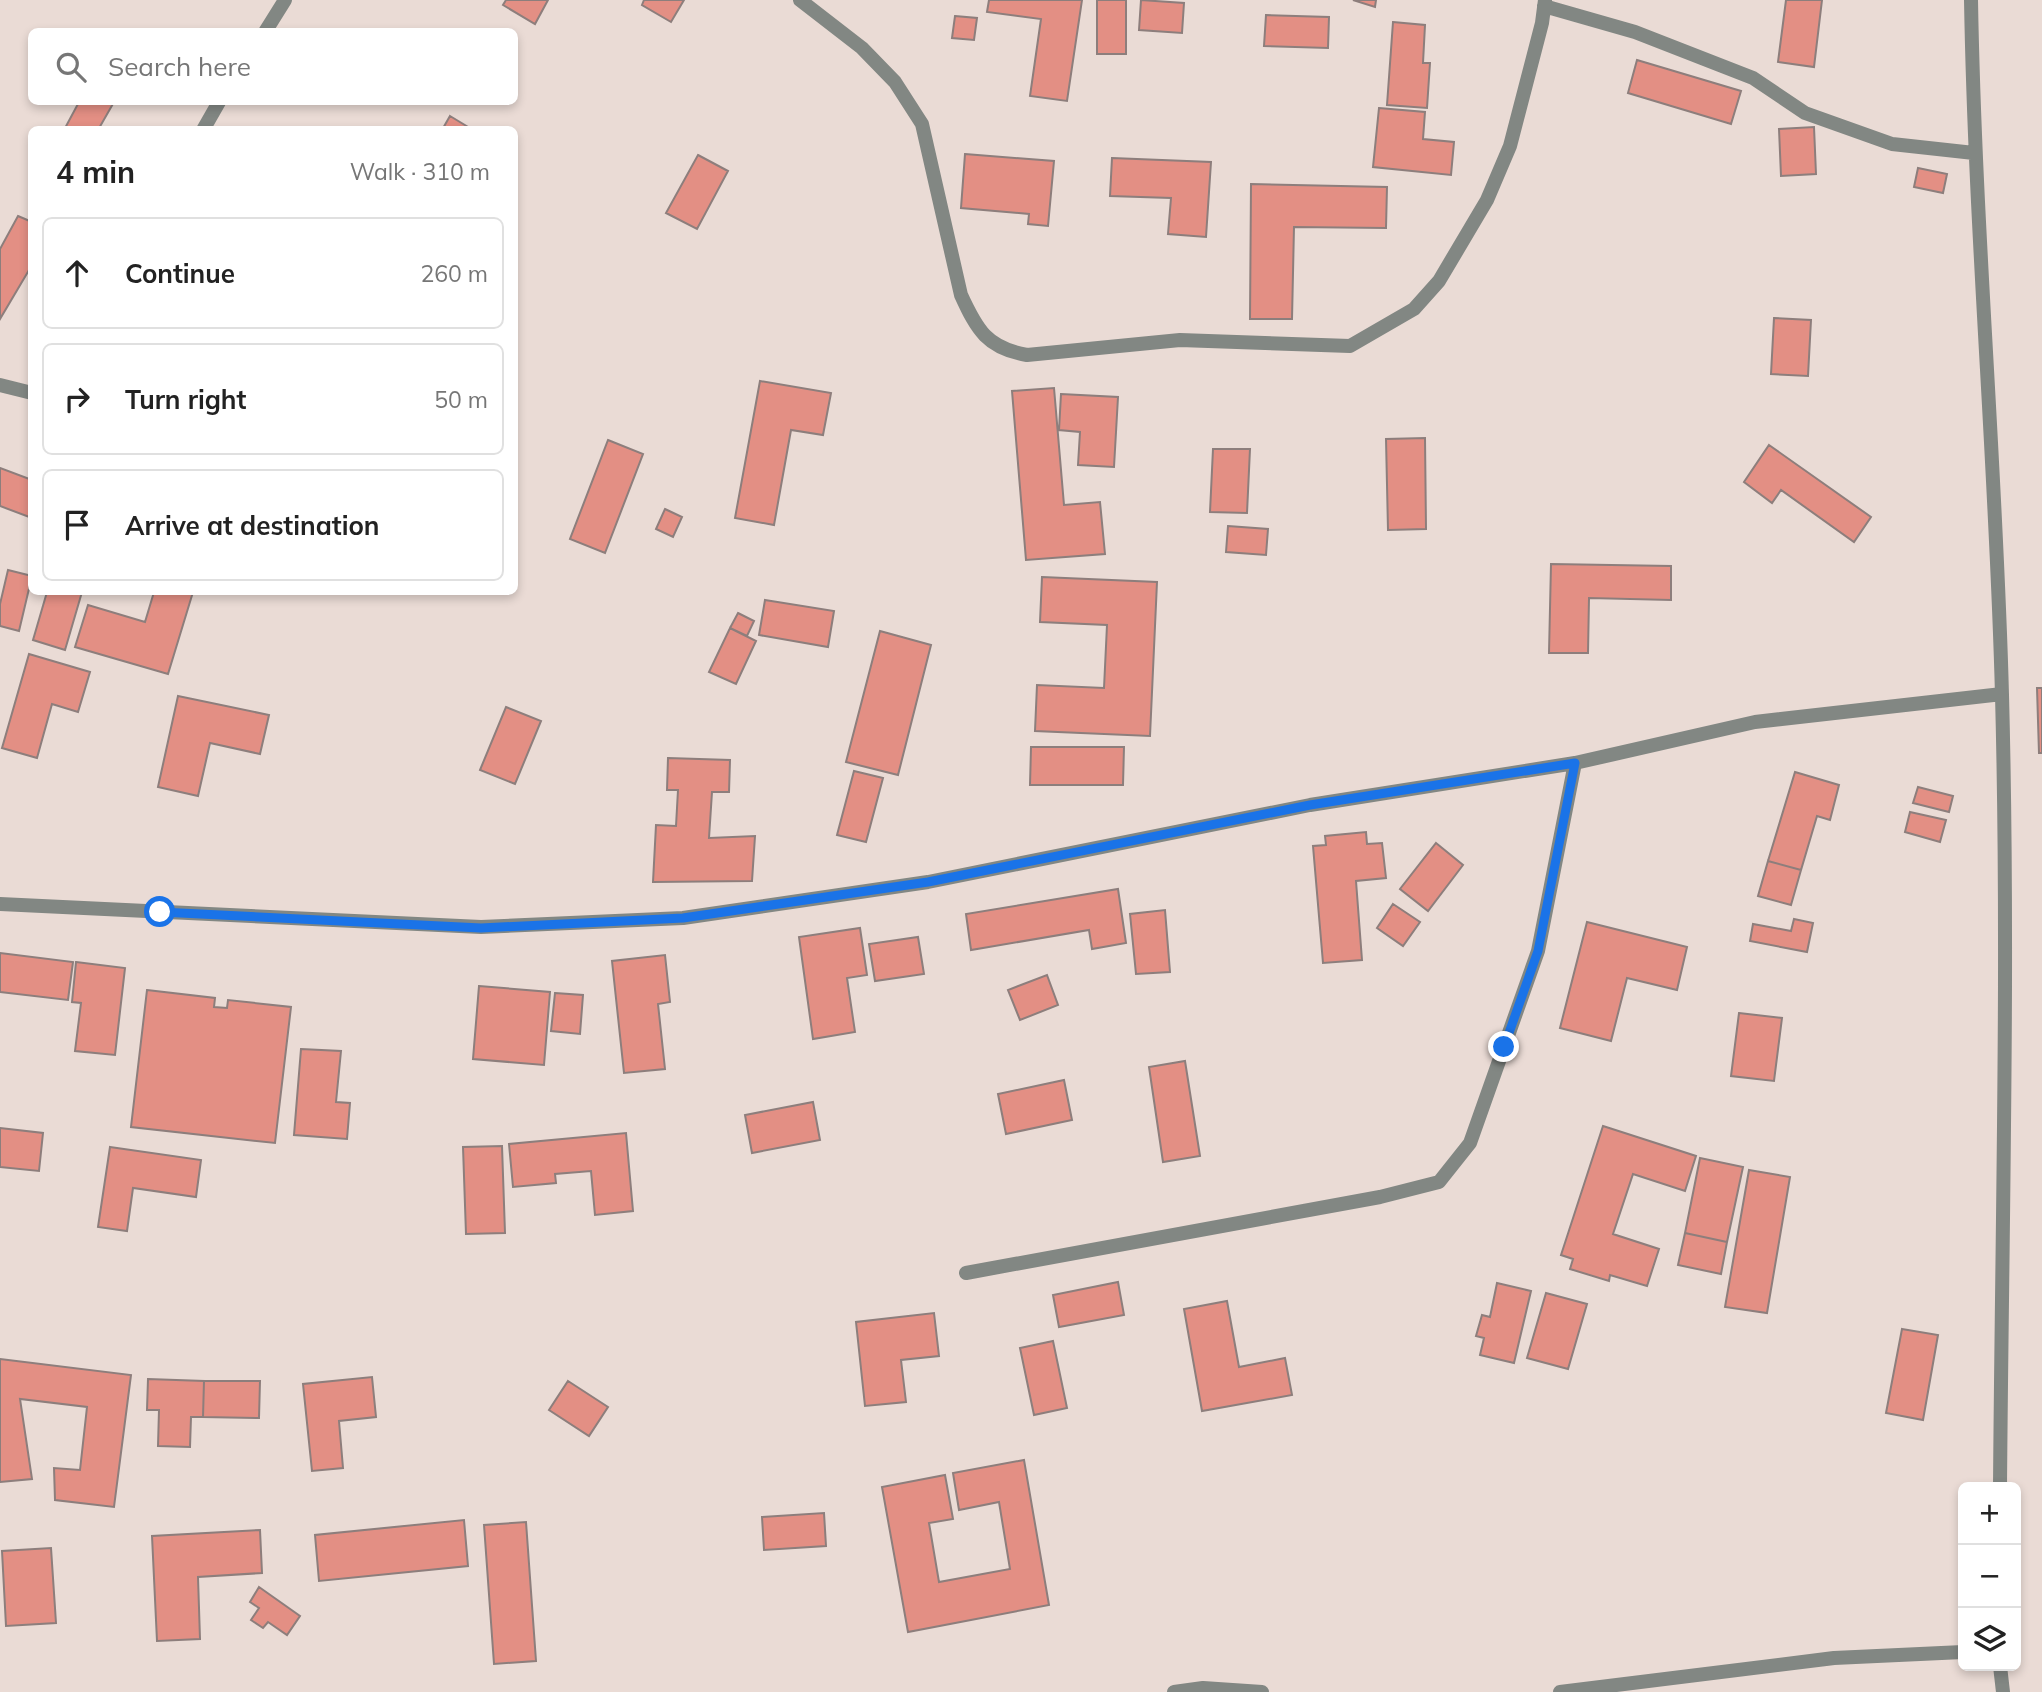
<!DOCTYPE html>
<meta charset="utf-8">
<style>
:root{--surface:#fff;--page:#f2f2f2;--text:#222;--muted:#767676;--line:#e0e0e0}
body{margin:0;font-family:Mulish,sans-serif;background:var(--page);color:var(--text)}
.controls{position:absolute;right:21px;bottom:21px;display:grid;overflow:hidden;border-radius:10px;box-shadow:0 4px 10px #0003}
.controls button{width:63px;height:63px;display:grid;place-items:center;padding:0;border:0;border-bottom:2px solid var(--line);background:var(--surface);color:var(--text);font:35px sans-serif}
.stop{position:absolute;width:21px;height:21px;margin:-16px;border:5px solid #1a73e8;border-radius:50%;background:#fff}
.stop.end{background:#1a73e8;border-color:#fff;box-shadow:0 2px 7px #0008}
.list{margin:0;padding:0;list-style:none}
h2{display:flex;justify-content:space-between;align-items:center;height:91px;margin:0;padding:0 28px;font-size:30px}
h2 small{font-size:23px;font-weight:400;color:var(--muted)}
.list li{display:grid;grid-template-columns:46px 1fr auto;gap:21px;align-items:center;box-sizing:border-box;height:112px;margin:0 14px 14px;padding:0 14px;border:2px solid var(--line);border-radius:10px}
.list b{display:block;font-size:26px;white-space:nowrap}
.list em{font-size:23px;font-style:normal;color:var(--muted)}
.icon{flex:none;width:38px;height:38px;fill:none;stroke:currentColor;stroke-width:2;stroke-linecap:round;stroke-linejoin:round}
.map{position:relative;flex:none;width:2042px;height:1692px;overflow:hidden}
.search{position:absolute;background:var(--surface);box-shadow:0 4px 10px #0003;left:28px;top:28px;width:490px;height:77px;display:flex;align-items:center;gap:18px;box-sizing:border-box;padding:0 24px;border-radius:10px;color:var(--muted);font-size:26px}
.panel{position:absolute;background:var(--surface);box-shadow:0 4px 10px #0003;left:28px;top:126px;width:490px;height:469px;border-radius:10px}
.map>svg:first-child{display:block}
</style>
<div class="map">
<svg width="2042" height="1692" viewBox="0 0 2042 1692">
<rect width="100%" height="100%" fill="#eadbd5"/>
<path fill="#e38f84" stroke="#8d7e7c" stroke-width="2" d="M 506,0 L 548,0 L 535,24 L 503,5 Z
M 644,0 L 684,0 L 671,22 L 642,5 Z
M 989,0 L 1082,0 L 1067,101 L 1030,96 L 1041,19 L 987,12 Z
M 1097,0 L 1126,0 L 1126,54 L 1097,54 Z
M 1141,0 L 1184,3 L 1182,33 L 1139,30 Z
M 1353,0 L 1376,0 L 1375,7 Z
M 1786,0 L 1822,0 L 1814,67 L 1778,62 Z
M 1266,15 L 1329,17 L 1328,48 L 1264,46 Z
M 955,16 L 977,18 L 974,40 L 952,38 Z
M 1393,22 L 1425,25 L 1423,63 L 1430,63 L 1427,108 L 1387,105 Z
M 1637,60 L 1741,91 L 1731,124 L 1628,93 Z
M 79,102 L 114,102 L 98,130 L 64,130 Z
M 1379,108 L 1425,112 L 1423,139 L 1454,142 L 1451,175 L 1373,167 Z
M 450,116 L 473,130 L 442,130 Z
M 1814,127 L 1816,174 L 1781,176 L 1779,129 Z
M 965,154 L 1054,161 L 1048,226 L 1028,224 L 1029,214 L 961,208 Z
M 698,155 L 728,171 L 697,229 L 666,213 Z
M 1112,158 L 1211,162 L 1206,237 L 1168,234 L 1171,198 L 1110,196 Z
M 1918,168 L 1947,174 L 1943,193 L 1914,187 Z
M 1251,184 L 1387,187 L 1386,228 L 1294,227 L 1292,319 L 1250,319 Z
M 18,216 L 32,222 L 32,265 L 0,319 L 0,249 Z
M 1774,318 L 1811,320 L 1808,376 L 1771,374 Z
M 760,381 L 831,393 L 823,435 L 791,430 L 774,525 L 735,518 Z
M 1054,388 L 1064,505 L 1100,502 L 1105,554 L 1026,560 L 1012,391 Z
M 1061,394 L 1118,397 L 1114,467 L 1078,465 L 1080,432 L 1059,430 Z
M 1425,438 L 1426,529 L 1388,530 L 1386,439 Z
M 608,440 L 643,454 L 605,553 L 570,539 Z
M 1769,445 L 1871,517 L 1854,542 L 1781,490 L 1772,503 L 1744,482 Z
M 1213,449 L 1250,449 L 1247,513 L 1210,512 Z
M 0,468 L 32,480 L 32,518 L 0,506 Z
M 665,509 L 682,517 L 673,537 L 656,529 Z
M 1228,526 L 1268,529 L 1266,555 L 1226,552 Z
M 1551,564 L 1671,566 L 1671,600 L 1589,598 L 1588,653 L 1549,653 Z
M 8,570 L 32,576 L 19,631 L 0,626 L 0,604 Z
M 1042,577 L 1157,582 L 1150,736 L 1035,731 L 1037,685 L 1104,688 L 1107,625 L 1040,622 Z
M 47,592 L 82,592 L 65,650 L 33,640 Z
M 154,592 L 193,592 L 168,674 L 75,647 L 88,605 L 145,622 Z
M 765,600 L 834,611 L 828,647 L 759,635 Z
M 738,613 L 754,621 L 747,636 L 730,628 Z
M 730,628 L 756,641 L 736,684 L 709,672 Z
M 880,631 L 931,645 L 898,775 L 846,762 Z
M 29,654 L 90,672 L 78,712 L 52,704 L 37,758 L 2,748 Z
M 2037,688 L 2042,688 L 2042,753 L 2039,753 Z
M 178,696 L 269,715 L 260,754 L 210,743 L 198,796 L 158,787 Z
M 506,707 L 541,721 L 515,784 L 480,770 Z
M 1031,747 L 1124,747 L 1123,785 L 1030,785 Z
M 668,758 L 730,760 L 729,792 L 712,792 L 709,838 L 755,836 L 752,881 L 653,882 L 656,825 L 676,826 L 678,790 L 667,790 Z
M 854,771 L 883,778 L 866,842 L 837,835 Z
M 1795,772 L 1839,785 L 1830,820 L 1817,816 L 1801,870 L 1768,861 Z
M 1918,787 L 1953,796 L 1949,812 L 1913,803 Z
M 1910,812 L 1946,820 L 1940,842 L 1905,832 Z
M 1366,832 L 1367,844 L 1382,843 L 1386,878 L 1356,881 L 1362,960 L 1323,963 L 1313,846 L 1326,845 L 1325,836 Z
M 1436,843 L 1463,865 L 1428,911 L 1400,889 Z
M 1768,861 L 1801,870 L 1791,905 L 1758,896 Z
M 1118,889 L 1126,943 L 1092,949 L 1089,930 L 971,950 L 966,914 Z
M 1393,904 L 1420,922 L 1403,946 L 1377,928 Z
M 1165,910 L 1170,972 L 1136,974 L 1130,914 Z
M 1794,919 L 1813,923 L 1807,952 L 1750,941 L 1753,924 L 1791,931 Z
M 1587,922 L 1687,947 L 1677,990 L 1627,978 L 1611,1041 L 1560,1028 Z
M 860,928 L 867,975 L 847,978 L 855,1032 L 813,1039 L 799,937 Z
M 918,937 L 924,974 L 875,981 L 869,944 Z
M 0,953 L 73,962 L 68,1000 L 0,992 Z
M 665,955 L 670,1002 L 658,1004 L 665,1069 L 624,1073 L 612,961 Z
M 76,962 L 125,968 L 115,1055 L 75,1051 L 81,1003 L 72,1002 Z
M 1047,975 L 1058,1005 L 1020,1020 L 1008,990 Z
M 479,986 L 550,992 L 544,1065 L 473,1059 Z
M 147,990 L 215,998 L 214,1007 L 227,1008 L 228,1000 L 291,1007 L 275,1143 L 131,1127 Z
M 555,993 L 583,995 L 580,1034 L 551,1031 Z
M 1739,1013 L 1782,1018 L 1774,1081 L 1731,1076 Z
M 301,1049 L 341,1051 L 336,1102 L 350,1103 L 347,1139 L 294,1135 Z
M 1185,1061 L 1200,1156 L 1163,1162 L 1149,1067 Z
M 1064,1080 L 1072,1120 L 1006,1134 L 998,1094 Z
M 813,1102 L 820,1140 L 752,1153 L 745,1115 Z
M 1603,1126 L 1696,1156 L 1685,1191 L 1633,1174 L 1613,1234 L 1659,1249 L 1647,1286 L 1610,1275 L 1609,1281 L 1570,1269 L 1573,1259 L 1561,1255 Z
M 0,1128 L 43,1133 L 39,1171 L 0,1167 Z
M 626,1133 L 633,1211 L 595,1215 L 591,1171 L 555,1174 L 556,1183 L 513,1187 L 509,1144 Z
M 502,1146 L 505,1233 L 466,1234 L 463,1147 Z
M 110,1147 L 201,1160 L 196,1197 L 133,1188 L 127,1231 L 98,1227 Z
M 1700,1158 L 1743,1167 L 1727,1242 L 1685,1233 Z
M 1749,1170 L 1790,1177 L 1767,1313 L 1725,1307 Z
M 1685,1233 L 1727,1242 L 1721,1274 L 1678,1265 Z
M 1118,1282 L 1124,1315 L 1059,1327 L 1053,1295 Z
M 1497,1283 L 1531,1291 L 1514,1363 L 1480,1355 L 1484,1338 L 1476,1336 L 1482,1315 L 1490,1317 Z
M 1546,1293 L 1587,1304 L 1568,1369 L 1527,1358 Z
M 1227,1301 L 1239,1367 L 1285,1358 L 1292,1395 L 1202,1411 L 1184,1309 Z
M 934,1313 L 939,1356 L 901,1360 L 906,1402 L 865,1406 L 856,1322 Z
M 1902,1329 L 1938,1335 L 1923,1420 L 1886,1413 Z
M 1053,1341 L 1067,1408 L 1034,1415 L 1020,1348 Z
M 0,1359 L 131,1375 L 114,1507 L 55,1500 L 54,1468 L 80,1470 L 87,1407 L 20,1399 L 32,1479 L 0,1482 Z
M 372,1377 L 376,1417 L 339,1421 L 343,1468 L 312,1471 L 303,1384 Z
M 148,1379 L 204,1381 L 203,1417 L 191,1417 L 190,1447 L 158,1446 L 159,1410 L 147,1410 Z
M 204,1381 L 260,1381 L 259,1418 L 203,1417 Z
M 568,1381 L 608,1407 L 589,1436 L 549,1410 Z
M 1024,1460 L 1049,1605 L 908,1632 L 882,1487 L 945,1475 L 953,1519 L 929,1523 L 939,1582 L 1010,1569 L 999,1502 L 959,1510 L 953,1473 Z
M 824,1513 L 826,1546 L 764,1550 L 762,1517 Z
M 464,1520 L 468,1566 L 319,1581 L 315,1535 Z
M 526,1522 L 536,1661 L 494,1664 L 484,1525 Z
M 260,1530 L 262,1573 L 198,1577 L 200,1639 L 157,1641 L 152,1536 Z
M 51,1548 L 56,1623 L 6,1626 L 2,1551 Z
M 259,1587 L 300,1616 L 287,1635 L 268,1622 L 263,1628 L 251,1620 L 259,1608 L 250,1602 Z"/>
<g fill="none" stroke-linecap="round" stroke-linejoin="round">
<path stroke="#828783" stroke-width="14" d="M 800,0 L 862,48 L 895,82 L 922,124 L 961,295 C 977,330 987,348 1027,355 L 1180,340 L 1350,346 L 1414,309 L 1439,281 L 1487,200 L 1510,146 L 1542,23 L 1545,0
M 1971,0 C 1975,232 1996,463 2002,695 C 2009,959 2002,1223 2000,1487
M 1544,6 L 1635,32 L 1753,78 L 1805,113 L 1892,144 L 1974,153
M 265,32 L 285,0
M 203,130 L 219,102
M 0,385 L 32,393
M 0,904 L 481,927 L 683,918 L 928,882 L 1310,805 L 1575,763 L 1755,722 L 2002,694
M 966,1273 L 1380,1197 L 1439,1182 L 1470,1143 L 1538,951 L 1575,763
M 2000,1666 L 2003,1692
M 1174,1692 L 1203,1688 L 1262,1692
M 1560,1692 L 1834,1658 L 1963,1652"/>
</g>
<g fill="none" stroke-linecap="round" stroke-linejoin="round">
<path stroke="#1a73e8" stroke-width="9" d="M 160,912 L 481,928 L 683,918 L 928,882 L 1310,805 L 1575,763 L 1538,951 L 1504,1047"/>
</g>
</svg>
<div class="controls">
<button>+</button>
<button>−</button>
<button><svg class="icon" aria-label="layers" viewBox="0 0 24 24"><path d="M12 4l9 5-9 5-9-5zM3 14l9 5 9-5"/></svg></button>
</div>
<div class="stop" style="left:160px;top:912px"></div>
<div class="stop end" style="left:1504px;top:1047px"></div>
<div class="search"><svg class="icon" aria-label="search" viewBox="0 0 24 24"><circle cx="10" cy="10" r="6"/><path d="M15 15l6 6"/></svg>Search here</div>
<section class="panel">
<h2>4 min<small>Walk · 310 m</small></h2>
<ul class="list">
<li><svg class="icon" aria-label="ahead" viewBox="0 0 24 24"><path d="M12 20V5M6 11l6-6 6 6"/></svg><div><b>Continue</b></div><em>260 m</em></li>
<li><svg class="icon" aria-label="right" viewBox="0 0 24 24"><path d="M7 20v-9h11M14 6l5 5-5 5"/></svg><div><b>Turn right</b></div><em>50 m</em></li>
<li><svg class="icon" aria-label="arrive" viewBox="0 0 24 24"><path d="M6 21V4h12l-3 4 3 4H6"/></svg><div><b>Arrive at destination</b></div></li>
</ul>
</section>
</div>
